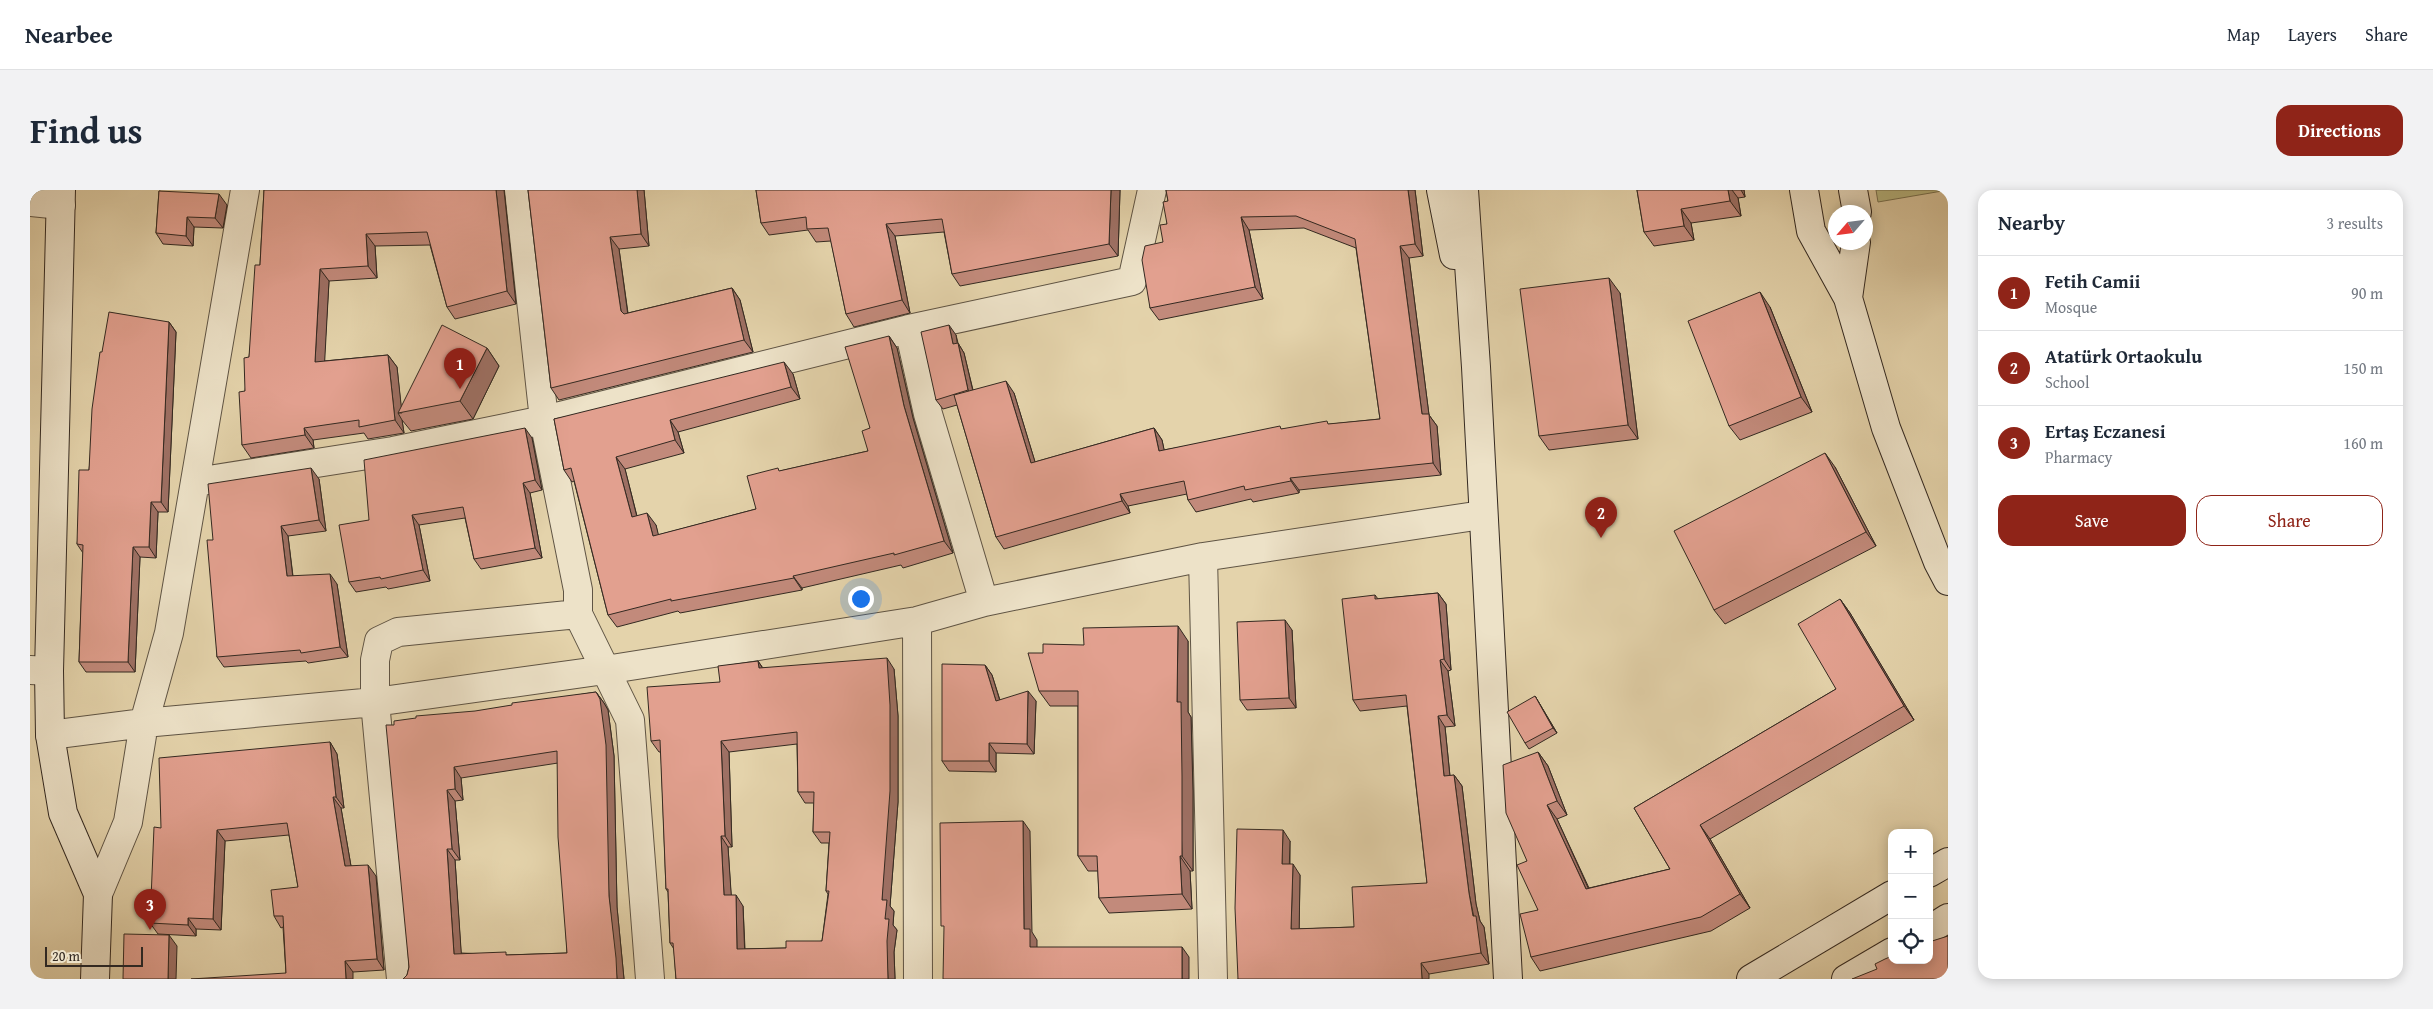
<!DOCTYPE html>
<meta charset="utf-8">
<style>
:root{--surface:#fff;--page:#f2f2f3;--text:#1f2937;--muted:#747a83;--line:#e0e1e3;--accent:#8f2418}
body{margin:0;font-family:"Gentium Book Plus",serif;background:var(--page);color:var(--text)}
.controls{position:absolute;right:15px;bottom:15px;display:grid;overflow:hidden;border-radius:10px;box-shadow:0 2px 12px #0003}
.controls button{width:45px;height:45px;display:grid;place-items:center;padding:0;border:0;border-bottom:1px solid var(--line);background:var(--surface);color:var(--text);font:25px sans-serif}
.compass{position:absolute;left:1798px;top:15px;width:45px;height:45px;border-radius:50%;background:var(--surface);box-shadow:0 2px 12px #0003;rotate:242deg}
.scale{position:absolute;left:15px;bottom:12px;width:98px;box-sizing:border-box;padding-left:5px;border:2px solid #332921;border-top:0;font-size:14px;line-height:18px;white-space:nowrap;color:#332921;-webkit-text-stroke:4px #ede2c8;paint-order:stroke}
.you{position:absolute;left:830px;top:408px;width:18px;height:18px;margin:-12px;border:4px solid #fff;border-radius:50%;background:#1a73e8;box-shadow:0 0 0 8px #1a73e833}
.badge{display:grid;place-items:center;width:32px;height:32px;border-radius:50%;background:var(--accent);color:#fff;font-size:16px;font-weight:700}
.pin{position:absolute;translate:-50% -41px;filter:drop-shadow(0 1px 2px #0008)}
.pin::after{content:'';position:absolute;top:26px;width:18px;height:15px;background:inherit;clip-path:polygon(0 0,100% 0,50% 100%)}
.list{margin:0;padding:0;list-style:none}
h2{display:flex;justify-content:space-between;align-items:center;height:65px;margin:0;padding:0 20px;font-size:21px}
h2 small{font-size:16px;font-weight:400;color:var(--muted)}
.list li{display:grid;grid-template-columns:32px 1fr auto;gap:15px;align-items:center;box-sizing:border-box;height:75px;padding:0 20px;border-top:1px solid var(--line)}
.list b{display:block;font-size:19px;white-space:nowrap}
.list p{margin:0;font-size:16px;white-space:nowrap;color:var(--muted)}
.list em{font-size:16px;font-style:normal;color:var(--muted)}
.actions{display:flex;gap:10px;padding:15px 20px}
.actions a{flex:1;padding:11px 0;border:1px solid var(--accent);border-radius:15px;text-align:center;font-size:18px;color:var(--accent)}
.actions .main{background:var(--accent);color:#fff}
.icon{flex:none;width:28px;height:28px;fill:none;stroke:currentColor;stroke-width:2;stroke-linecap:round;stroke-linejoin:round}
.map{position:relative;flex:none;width:1918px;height:789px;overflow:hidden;border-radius:15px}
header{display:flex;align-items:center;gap:30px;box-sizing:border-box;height:70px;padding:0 25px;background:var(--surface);border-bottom:1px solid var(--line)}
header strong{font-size:24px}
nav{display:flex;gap:28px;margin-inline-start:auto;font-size:18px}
.intro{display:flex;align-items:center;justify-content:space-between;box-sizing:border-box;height:120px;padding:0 30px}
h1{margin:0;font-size:35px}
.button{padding:12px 22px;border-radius:15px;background:var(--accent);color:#fff;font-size:18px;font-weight:700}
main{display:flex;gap:30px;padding:0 30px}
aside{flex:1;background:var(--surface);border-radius:15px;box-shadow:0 2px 12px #0003}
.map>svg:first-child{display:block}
</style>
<header>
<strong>Nearbee</strong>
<nav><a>Map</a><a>Layers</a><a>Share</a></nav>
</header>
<div class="intro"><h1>Find us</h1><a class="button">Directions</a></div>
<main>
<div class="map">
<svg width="1918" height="789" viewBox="0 0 1918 789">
<rect width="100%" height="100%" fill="#e4d3ab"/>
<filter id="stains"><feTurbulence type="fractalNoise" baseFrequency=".004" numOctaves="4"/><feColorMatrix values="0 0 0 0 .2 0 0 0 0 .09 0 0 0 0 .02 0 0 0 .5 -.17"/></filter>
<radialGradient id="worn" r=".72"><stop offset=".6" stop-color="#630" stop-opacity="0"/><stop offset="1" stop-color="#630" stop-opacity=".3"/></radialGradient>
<path fill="#babb84" stroke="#767252" d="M 1846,0 L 1918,0 L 1848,12 Z"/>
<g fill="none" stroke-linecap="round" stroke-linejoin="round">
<defs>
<path id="street" d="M 489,0 L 514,230 L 548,400 L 548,424 L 600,530 L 620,789
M 0,12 L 31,15
M 879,139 L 898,224 L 954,412
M 166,292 L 363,261 L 514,230 L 879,139 L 1102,91 L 1122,0
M 1173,367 L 1183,789
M 887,431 L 888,789
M 0,480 L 19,481
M 20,545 L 114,533 L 345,512 L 575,480 L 887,431 L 954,412 L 1173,367 L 1452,325
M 68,704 L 98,632 L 114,533 L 139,443 L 215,0
M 371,789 L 345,512 L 345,470 L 349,451 L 368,442 L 548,424"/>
<path id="secondary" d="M 31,0 L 19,481 L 20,545 L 33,623 L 68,704 L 65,789
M 1411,0 L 1424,65
M 1434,0 L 1446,177 L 1478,789
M 1774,0 L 1781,41 L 1818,108 L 1856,238 L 1908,372 L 1918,391
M 1823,0 L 1827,22
M 1818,108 L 1826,52
M 1899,683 L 1918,672
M 1899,740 L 1918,728
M 1721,789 L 1862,705
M 1816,789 L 1862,762"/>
</defs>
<use href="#street" stroke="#5f5444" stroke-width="30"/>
<use href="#secondary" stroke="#332921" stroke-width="30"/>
<use href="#street" stroke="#ede2c8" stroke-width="28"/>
<use href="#secondary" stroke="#ede2c8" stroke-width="28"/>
</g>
<path fill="#c28a7b" stroke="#332921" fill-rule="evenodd" d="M 234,0 L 474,0 L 486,114 L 425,129 L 417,117 L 400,55 L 345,56 L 347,88 L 299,91 L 294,171 L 358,165 L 367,177 L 371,217 L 457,158 L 469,176 L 443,229 L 381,241 L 372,230 L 374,243 L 338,249 L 334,243 L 283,250 L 284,258 L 221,268 L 212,255 L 215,201 L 230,75 Z
M 498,0 L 614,0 L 619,56 L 589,59 L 598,123 L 702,98 L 710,110 L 723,162 L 529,210 L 521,198 Z
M 726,0 L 1090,0 L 1088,66 L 930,96 L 922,84 L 914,42 L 865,46 L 880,123 L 824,137 L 816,124 L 801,51 L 786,52 L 778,40 L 739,45 L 731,33 Z
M 1136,0 L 1385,0 L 1393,66 L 1379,68 L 1399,225 L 1407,236 L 1411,285 L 1269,300 L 1269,303 L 1223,312 L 1221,309 L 1166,322 L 1158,310 L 1157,304 L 1098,316 L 1100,323 L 974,359 L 966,347 L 927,215 L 913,219 L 906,210 L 926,145 L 928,153 L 934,163 L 943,200 L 984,203 L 1005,272 L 1124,238 L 1132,250 L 1134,260 L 1253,239 L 1350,229 L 1326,58 L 1274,38 L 1219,40 L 1233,109 L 1129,130 L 1120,118 L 1137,34 L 1138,11 Z
M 1607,0 L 1714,0 L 1715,7 L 1708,8 L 1711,26 L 1661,33 L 1664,50 L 1624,56 L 1614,42 Z
M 129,1 L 197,15 L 193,38 L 164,37 L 163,56 L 133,54 L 126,43 Z
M 1590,103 L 1608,249 L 1519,260 L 1509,246 Z
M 1740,117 L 1782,222 L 1710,250 L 1699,236 Z
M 139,132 L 146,142 L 138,322 L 128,322 L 126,368 L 110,367 L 105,482 L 56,482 L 49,472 L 53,363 L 47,354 L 59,280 L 72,162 Z
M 859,146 L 867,158 L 883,228 L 923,363 L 873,378 L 871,375 L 772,398 L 772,400 L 650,423 L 648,421 L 587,437 L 578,425 L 544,291 L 542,292 L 534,280 L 524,229 L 763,184 L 770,209 L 648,242 L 654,263 L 595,279 L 607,326 L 626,335 L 628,345 L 726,319 L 750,281 L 838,261 L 840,238 Z
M 502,248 L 512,300 L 500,303 L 512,368 L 451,379 L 444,369 L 435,328 L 389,335 L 400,391 L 358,399 L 356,397 L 326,402 L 319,392 L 339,330 Z
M 1805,277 L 1846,356 L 1695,434 L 1684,420 Z
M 289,289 L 296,341 L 258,346 L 263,386 L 307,394 L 318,467 L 278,473 L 276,471 L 194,477 L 187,467 L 183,350 Z
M 1408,403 L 1416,414 L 1421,480 L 1418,481 L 1425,536 L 1415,537 L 1420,586 L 1424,585 L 1432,596 L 1446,714 L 1450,731 L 1454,737 L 1459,774 L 1399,784 L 1208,789 L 1260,651 L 1260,674 L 1270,685 L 1269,739 L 1324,737 L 1397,693 L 1377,516 L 1330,521 L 1323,510 L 1345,405 L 1348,409 Z
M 1810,409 L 1820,423 L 1884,530 L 1680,649 L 1720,718 L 1681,741 L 1510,781 L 1501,767 L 1508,720 L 1497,671 L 1508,562 L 1518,576 L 1537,625 L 1527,629 L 1559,698 L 1640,679 L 1604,618 L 1806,499 Z
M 1262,440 L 1266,518 L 1217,520 L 1210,510 Z
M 1158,451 L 1158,522 L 1161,527 L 1163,601 L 1163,681 L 1160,681 L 1162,719 L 1079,723 L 1069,708 L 1068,681 L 1058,681 L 1048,666 L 1048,516 L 1020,516 L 1009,501 L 1054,455 Z
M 728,471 L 733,478 L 864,479 L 868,526 L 868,612 L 860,716 L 864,721 L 863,735 L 867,740 L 864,762 L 865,789 L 646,789 L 644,759 L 640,753 L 638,702 L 636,699 L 631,562 L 629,562 L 621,551 L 690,492 ZM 767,554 L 768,602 L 775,613 L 784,613 L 783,642 L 791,653 L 799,653 L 796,701 L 798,704 L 792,751 L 756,758 L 715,759 L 713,716 L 701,705 L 698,657 L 702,657 L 699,562 Z
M 955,475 L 962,485 L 970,510 L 1006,511 L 1004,564 L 966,563 L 966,582 L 919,581 L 912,571 Z
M 566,502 L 574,513 L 578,520 L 584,566 L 587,717 L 594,789 L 373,789 L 377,785 L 379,777 L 364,535 ZM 528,573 L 537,763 L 478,765 L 431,763 L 425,670 L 430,670 L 425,611 L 433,610 L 431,588 Z
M 1505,506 L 1527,543 L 1499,559 L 1495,553 Z
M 300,552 L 307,564 L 314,618 L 311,618 L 321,676 L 346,686 L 354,780 L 323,782 L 256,783 L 253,737 L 251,738 L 244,726 L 268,697 L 259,645 L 195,651 L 191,740 L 166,739 L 166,746 L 128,744 L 120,733 L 131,638 Z"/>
<path fill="#9e7064" stroke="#332921" d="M 466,0 L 474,0 L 486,114 L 477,101 Z
M 607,0 L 614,0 L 619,56 L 611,44 Z
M 1081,0 L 1090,0 L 1088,66 L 1079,54 Z
M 1378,0 L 1385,0 L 1393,66 L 1385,54 Z
M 1698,0 L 1702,0 L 1708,8 L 1711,26 L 1700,11 Z
M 1711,0 L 1714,0 L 1715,7 Z
M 189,4 L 197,15 L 193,38 L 185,28 Z
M 1651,19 L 1661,33 L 1664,50 L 1654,36 Z
M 157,27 L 164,37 L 163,56 L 156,46 Z
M 1211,27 L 1219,40 L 1233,109 L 1225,97 Z
M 856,34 L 865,46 L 880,123 L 872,110 Z
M 336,44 L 345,56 L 347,88 L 338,76 Z
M 580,47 L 589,59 L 599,133 L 591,121 Z
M 1370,56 L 1379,68 L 1399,225 L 1407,236 L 1411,285 L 1403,273 L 1392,224 Z
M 290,79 L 299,91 L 294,184 L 285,172 Z
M 1579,88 L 1590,103 L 1608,249 L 1598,235 Z
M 702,98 L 710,110 L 723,162 L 714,150 Z
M 1730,102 L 1740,117 L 1782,222 L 1771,207 Z
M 139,132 L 146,142 L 138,322 L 131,312 Z
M 919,135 L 926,145 L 929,164 L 923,154 Z
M 859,146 L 867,158 L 883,228 L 923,363 L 914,351 L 874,216 Z
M 928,153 L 934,163 L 945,210 L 938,200 Z
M 457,158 L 469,176 L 443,229 L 430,211 Z
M 358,165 L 367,177 L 372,223 L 368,223 L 372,230 L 374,243 L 365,230 Z
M 754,172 L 763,184 L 770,209 L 761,197 Z
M 976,191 L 984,203 L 1009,285 L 1001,273 Z
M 640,230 L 648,242 L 654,263 L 645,250 Z
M 274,238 L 283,250 L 284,258 L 275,245 Z
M 495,238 L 502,248 L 512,300 L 505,290 Z
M 1124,238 L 1132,250 L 1137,273 L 1129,261 Z
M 1795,263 L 1805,277 L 1846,356 L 1836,342 Z
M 586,267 L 595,279 L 610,339 L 602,327 Z
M 281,278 L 289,289 L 296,341 L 289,330 Z
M 1260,288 L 1269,300 L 1269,303 L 1261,291 Z
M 493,293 L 500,303 L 512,368 L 505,358 Z
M 1090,304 L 1098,316 L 1100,323 L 1092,311 Z
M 121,312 L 128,322 L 126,368 L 119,357 Z
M 617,323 L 626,335 L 632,359 L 623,346 Z
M 382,325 L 389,335 L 400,391 L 393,380 Z
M 251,336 L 258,346 L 264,397 L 257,386 Z
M 103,357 L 110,367 L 105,482 L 98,472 Z
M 300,384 L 307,394 L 318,467 L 310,457 Z
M 763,386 L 772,398 L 772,400 L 764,388 Z
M 1408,403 L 1416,414 L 1421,480 L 1414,469 Z
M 1810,409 L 1820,423 L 1884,530 L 1874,516 Z
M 1255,430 L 1262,440 L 1266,518 L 1259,508 Z
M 1148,436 L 1158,451 L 1158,522 L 1161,527 L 1163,601 L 1163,681 L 1152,666 L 1147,512 Z
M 857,468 L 864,479 L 868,526 L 868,612 L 860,716 L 864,721 L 863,735 L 867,740 L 864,762 L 865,789 L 858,789 L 855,729 L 852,710 Z
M 1410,470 L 1418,481 L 1425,536 L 1417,525 Z
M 728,471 L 735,482 L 729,478 Z
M 955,475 L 962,485 L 973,521 L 966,511 Z
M 998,501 L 1006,511 L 1004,564 L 997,554 Z
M 566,502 L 574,513 L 578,520 L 584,566 L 587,717 L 594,789 L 587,789 L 579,706 Z
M 1505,506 L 1508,511 L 1527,543 L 1523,538 Z
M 1408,526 L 1415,537 L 1421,597 L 1414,586 Z
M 691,551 L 699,562 L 702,657 L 695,646 Z
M 300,552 L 307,564 L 314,618 L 306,607 Z
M 959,553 L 966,563 L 966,582 L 959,571 Z
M 1508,562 L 1518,576 L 1537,625 L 1527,611 Z
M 424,577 L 431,588 L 433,610 L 425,599 Z
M 1424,585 L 1432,596 L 1446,714 L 1450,731 L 1454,737 L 1459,774 L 1451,763 L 1439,703 Z
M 417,600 L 425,611 L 430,670 L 422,659 Z
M 303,607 L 311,618 L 323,688 L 315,676 Z
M 1517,615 L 1527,629 L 1565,713 L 1556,699 Z
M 993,631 L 1000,641 L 1002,742 L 1007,750 L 1007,767 L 1000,757 L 994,739 Z
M 1670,635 L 1680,649 L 1720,718 L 1710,704 Z
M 187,640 L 195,651 L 191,740 L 183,729 Z
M 1253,640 L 1260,651 L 1259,685 L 1252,674 Z
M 691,646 L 698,657 L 702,716 L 694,705 Z
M 417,659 L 425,670 L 432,774 L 424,764 Z
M 1150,666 L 1160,681 L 1162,719 L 1152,704 Z
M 1263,674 L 1270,685 L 1269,750 L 1261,739 Z
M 338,675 L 346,686 L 354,780 L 347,769 Z
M 706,705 L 713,716 L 715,770 L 707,759 Z
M 158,728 L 166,739 L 166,746 L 158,735 Z
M 139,745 L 147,756 L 146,789 L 138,789 Z
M 1152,757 L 1159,767 L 1159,789 L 1152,789 Z
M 315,771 L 323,782 L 323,789 L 316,789 Z
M 1391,773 L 1399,784 L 1399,789 L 1392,789 Z"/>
<path fill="#e2a08f" stroke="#332921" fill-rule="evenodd" d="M 234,0 L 466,0 L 477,101 L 417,117 L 397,42 L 336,44 L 338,76 L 290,79 L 285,172 L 358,165 L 365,230 L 329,237 L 329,230 L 274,238 L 275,245 L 212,255 L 209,202 L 215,201 L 214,168 L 219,167 L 225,75 L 230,75 Z
M 498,0 L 607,0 L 611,44 L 580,47 L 591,121 L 594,124 L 702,98 L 714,150 L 521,198 Z
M 726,0 L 1081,0 L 1079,54 L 922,84 L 912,29 L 856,34 L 872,110 L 816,124 L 798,38 L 777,39 L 776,27 L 731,33 Z
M 1136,0 L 1378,0 L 1385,54 L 1370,56 L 1392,224 L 1399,224 L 1403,273 L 1260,288 L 1261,291 L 1215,300 L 1214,296 L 1158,310 L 1154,291 L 1090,304 L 1092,311 L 966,347 L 924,205 L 976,191 L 1001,273 L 1124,238 L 1129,261 L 1250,236 L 1251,239 L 1297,231 L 1298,234 L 1350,229 L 1325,49 L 1266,26 L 1211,27 L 1225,97 L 1120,118 L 1112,70 L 1115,56 L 1133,52 L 1130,35 L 1137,34 L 1133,12 L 1138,11 Z
M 1607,0 L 1698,0 L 1700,11 L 1651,19 L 1654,36 L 1614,42 Z
M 129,1 L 189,4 L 185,28 L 157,27 L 156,46 L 126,43 Z
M 1579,88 L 1598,235 L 1509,246 L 1490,99 Z
M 1730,102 L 1771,207 L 1699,236 L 1658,131 Z
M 79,122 L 139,132 L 131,312 L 121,312 L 119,357 L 103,357 L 98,472 L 49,472 L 53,355 L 47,354 L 49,280 L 59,280 L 62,219 L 70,162 L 72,162 Z
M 412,135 L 457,158 L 430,211 L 368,223 Z
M 919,135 L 923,154 L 928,153 L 938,200 L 906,210 L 891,142 Z
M 859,146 L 874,216 L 914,351 L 864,365 L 864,363 L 763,386 L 764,388 L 641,411 L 641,409 L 578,425 L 541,278 L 534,280 L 524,229 L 754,172 L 761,197 L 640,230 L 645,250 L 586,267 L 602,327 L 617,323 L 623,346 L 726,319 L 717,286 L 748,278 L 749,281 L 838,261 L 832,241 L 840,238 L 815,157 Z
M 495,238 L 505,290 L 493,293 L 505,358 L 444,369 L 433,317 L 382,325 L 393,380 L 351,389 L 350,387 L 319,392 L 309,335 L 339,330 L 334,270 Z
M 1795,263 L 1836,342 L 1684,420 L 1644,341 Z
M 281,278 L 289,330 L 251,336 L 257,386 L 300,384 L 310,457 L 271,463 L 270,460 L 187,467 L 177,350 L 183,350 L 178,294 Z
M 1408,403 L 1414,469 L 1410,470 L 1417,525 L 1408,526 L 1414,586 L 1424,585 L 1439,703 L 1443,726 L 1446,726 L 1451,763 L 1391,773 L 1392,789 L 1208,789 L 1205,718 L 1207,639 L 1253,640 L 1252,674 L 1263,674 L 1261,739 L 1324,737 L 1322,697 L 1397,693 L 1376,505 L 1323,510 L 1312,409 L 1345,405 L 1345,409 Z
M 1810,409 L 1874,516 L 1670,635 L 1710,704 L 1671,727 L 1501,767 L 1490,724 L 1508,720 L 1487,675 L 1497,671 L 1476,623 L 1473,575 L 1508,562 L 1527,611 L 1517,615 L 1556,699 L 1640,679 L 1604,618 L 1806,499 L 1768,434 Z
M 1255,430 L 1259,508 L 1210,510 L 1207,432 Z
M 1148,436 L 1147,512 L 1151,512 L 1152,586 L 1152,666 L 1150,666 L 1152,704 L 1069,708 L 1067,666 L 1048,666 L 1048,501 L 1009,501 L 998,463 L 1013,463 L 1013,454 L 1054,455 L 1053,438 Z
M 857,468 L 860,515 L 860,601 L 852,710 L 857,710 L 855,729 L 859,729 L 857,751 L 858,789 L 646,789 L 643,753 L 640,753 L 638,699 L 636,699 L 630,550 L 621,551 L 617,497 L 690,492 L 688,476 L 728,471 L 729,478 ZM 767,542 L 768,602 L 784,602 L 783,642 L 800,642 L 796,701 L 799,701 L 792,751 L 756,751 L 756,758 L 707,759 L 706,705 L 694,705 L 691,646 L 695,646 L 691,551 Z
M 912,474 L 955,475 L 966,511 L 998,501 L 997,554 L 959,553 L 959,571 L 912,571 Z
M 566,502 L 570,509 L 576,555 L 579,706 L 586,768 L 587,789 L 373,789 L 377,785 L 379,777 L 356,535 L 364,535 L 364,531 L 386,528 L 386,526 L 445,521 L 482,515 L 482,513 ZM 527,561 L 528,647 L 537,763 L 476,765 L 476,762 L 424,764 L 417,659 L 422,659 L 417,600 L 425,599 L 424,577 Z
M 1505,506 L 1523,538 L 1495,553 L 1477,522 Z
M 300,552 L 306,607 L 303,607 L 315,676 L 338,675 L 347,769 L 315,771 L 316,789 L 161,789 L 256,783 L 253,726 L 244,726 L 241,700 L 268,697 L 257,633 L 187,640 L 183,729 L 158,728 L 158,735 L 120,733 L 124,637 L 131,638 L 129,568 Z
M 993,631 L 994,739 L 1000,739 L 1000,757 L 1152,757 L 1152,789 L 913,789 L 914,736 L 911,736 L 910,633 Z
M 94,744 L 139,745 L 138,789 L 93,789 Z
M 1918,746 L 1918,789 L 1822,789 L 1847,779 L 1845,774 L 1855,769 L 1862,766 L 1862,770 L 1899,770 L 1899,752 Z"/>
<rect width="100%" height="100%" filter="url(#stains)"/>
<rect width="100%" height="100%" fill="url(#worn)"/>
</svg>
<div class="controls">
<button>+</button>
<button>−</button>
<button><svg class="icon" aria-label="locate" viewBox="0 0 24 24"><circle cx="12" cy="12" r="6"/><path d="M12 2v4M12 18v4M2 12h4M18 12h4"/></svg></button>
</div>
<svg class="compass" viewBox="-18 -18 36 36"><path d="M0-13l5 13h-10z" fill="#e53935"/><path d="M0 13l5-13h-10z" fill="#747a83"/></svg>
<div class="scale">20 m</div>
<div class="you"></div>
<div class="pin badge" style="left:430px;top:199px">1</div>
<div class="pin badge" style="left:1571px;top:348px">2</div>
<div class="pin badge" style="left:120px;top:740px">3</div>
</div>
<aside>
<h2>Nearby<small>3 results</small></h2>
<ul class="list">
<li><span class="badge">1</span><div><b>Fetih Camii</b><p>Mosque</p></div><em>90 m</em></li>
<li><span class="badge">2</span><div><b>Atatürk Ortaokulu</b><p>School</p></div><em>150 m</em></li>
<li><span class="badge">3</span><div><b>Ertaş Eczanesi</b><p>Pharmacy</p></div><em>160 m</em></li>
</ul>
<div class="actions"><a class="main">Save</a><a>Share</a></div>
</aside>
</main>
